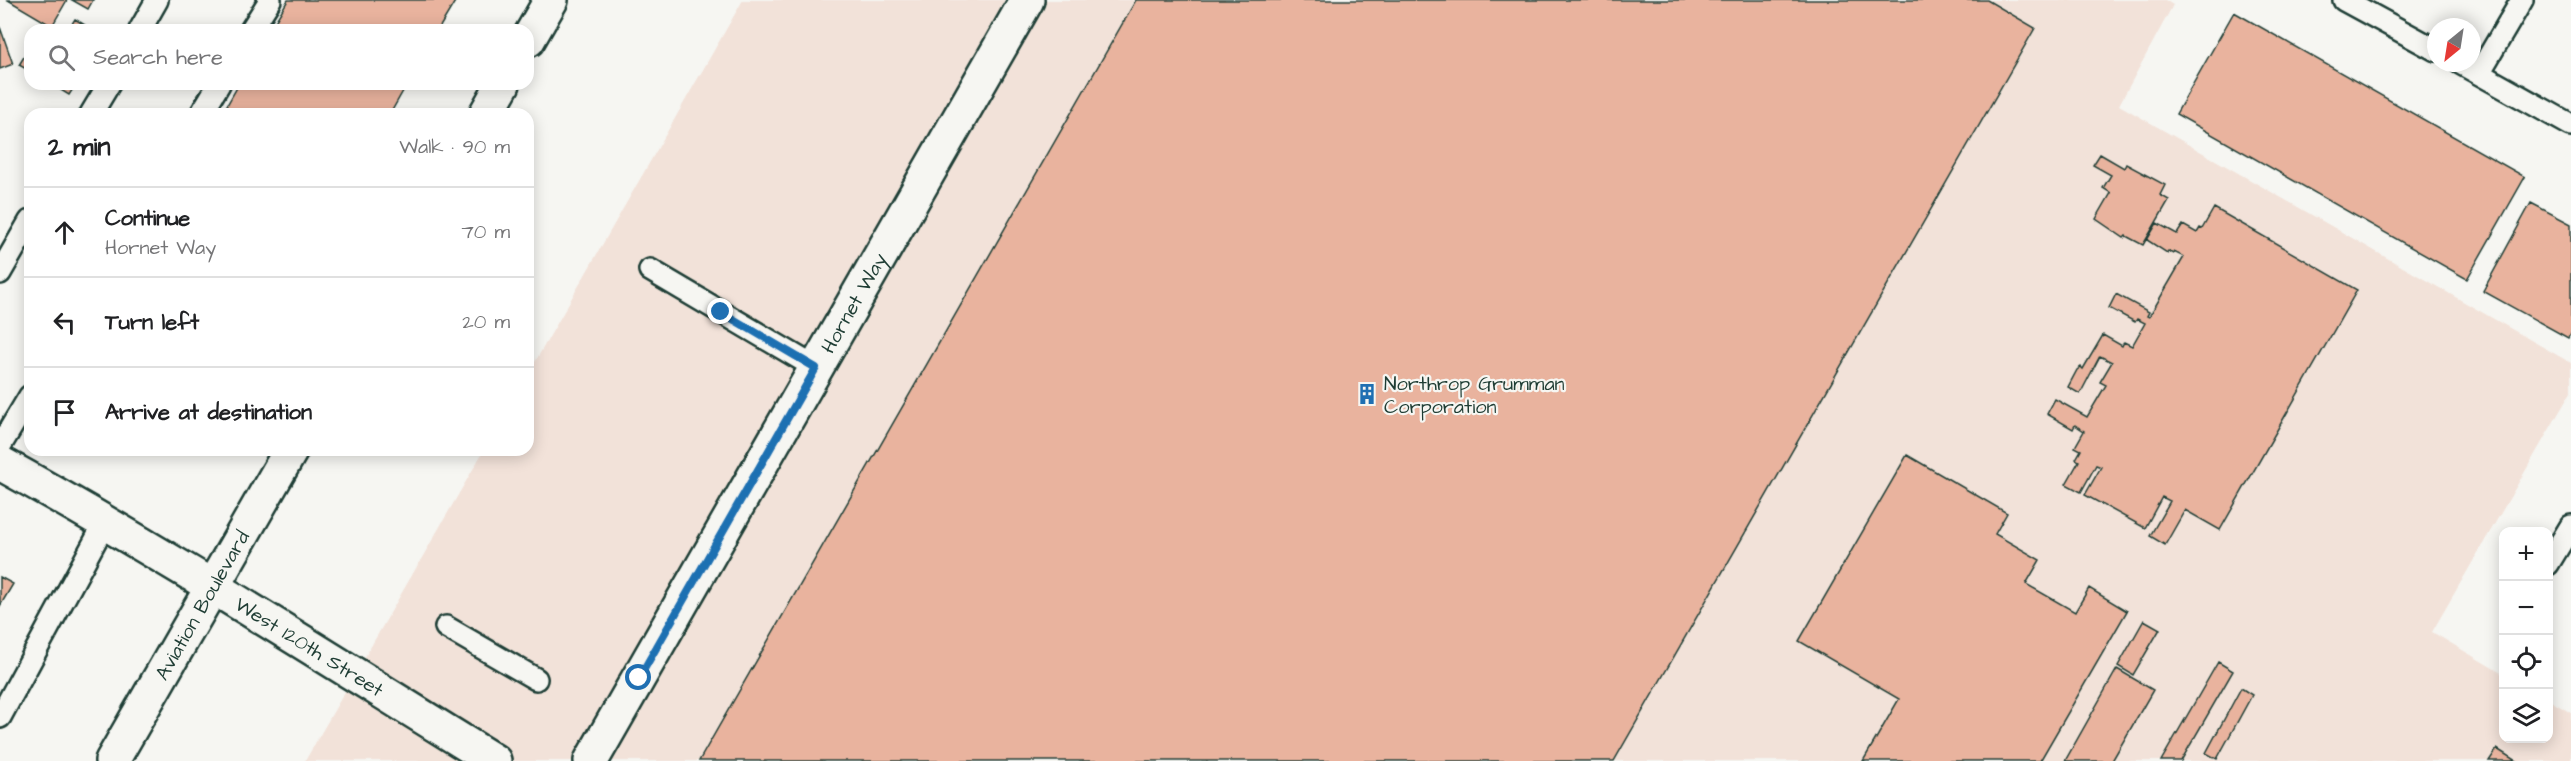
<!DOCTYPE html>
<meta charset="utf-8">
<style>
:root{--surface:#fff;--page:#f2f2f2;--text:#202124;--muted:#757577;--line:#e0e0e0}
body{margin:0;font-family:"Architects Daughter",sans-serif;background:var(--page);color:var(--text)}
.controls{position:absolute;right:18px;bottom:18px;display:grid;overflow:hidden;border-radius:12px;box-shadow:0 3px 15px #0003}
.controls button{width:54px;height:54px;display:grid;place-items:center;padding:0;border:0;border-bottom:2px solid var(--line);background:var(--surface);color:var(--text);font:30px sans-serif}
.compass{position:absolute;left:2427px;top:18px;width:54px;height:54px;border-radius:50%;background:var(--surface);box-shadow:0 3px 15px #0003;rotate:210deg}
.stop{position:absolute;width:18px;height:18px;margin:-14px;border:4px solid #1f6fb2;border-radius:50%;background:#fff}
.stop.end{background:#1f6fb2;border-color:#fff;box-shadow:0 2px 6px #0008}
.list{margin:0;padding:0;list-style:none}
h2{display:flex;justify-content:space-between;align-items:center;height:78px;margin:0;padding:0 24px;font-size:26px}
h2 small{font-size:20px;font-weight:400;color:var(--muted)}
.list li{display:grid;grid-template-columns:39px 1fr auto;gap:18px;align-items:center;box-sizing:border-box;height:90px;padding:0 24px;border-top:2px solid var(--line)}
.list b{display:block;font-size:22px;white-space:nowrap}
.list p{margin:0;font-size:20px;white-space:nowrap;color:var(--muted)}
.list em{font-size:20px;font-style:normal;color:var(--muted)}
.icon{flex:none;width:33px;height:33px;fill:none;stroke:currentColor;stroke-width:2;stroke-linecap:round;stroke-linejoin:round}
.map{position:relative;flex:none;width:2571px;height:761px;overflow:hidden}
.search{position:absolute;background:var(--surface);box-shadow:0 3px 15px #0003;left:24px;top:24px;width:510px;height:66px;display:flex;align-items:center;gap:15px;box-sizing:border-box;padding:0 21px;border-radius:18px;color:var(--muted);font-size:22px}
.panel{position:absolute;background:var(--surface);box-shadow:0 3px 15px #0003;left:24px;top:108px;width:510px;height:348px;border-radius:18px}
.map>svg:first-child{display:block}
</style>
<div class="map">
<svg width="2571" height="761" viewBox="0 0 2571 761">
<rect width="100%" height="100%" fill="#f6f6f2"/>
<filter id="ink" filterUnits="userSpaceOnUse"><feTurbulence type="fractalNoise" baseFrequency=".0167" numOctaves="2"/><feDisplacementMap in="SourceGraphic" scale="12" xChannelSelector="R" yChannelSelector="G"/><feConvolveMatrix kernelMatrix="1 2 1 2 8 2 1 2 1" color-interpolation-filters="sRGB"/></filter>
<g filter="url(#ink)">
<path fill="#f2e2d9" d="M 743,0 L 2165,0 L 2173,5 L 2119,105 L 2571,363 L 2571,392 L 2432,632 L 2503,674 L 2504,738 L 2548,738 L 2549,700 L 2571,713 L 2571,761 L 305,761 L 484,450 L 528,450 L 528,374 Z"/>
<path fill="#e9b39e" stroke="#1f3d34" stroke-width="1.5" d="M 8,0 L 67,0 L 52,26 Z
M 72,0 L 93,0 L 88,9 Z
M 288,0 L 456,0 L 438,30 L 270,30 Z
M 1136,0 L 1987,0 L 2035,28 L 1614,761 L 699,761 Z
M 2234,12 L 2525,177 L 2467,279 L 2176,114 Z
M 75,19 L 93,30 L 68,30 Z
M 0,27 L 13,64 L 0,69 Z
M 30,47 L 30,71 L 19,65 Z
M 51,84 L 76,84 L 69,95 Z
M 239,84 L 407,84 L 390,114 L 222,114 Z
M 2100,154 L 2124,168 L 2126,164 L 2165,185 L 2160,195 L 2169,200 L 2143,245 L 2126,236 L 2124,238 L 2096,219 L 2111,193 L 2103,188 L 2111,175 L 2093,165 Z
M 2531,203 L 2571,224 L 2571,332 L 2568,338 L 2483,291 Z
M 2214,208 L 2357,290 L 2220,530 L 2185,510 L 2165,545 L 2150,536 L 2170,501 L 2162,497 L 2145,528 L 2085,495 L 2101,467 L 2096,465 L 2081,492 L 2066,484 L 2079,461 L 2076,459 L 2081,450 L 2075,447 L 2084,431 L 2075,425 L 2073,429 L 2047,414 L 2055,399 L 2087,417 L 2106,385 L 2100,382 L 2112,362 L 2100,356 L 2080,394 L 2068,387 L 2077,370 L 2081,367 L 2083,369 L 2103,335 L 2122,346 L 2124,342 L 2132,346 L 2145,323 L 2137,319 L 2135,322 L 2109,308 L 2116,294 L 2149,312 L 2147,316 L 2149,317 L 2184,257 L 2174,252 L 2173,254 L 2168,251 L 2167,253 L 2147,240 L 2157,223 L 2177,234 L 2183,225 L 2197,233 L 2200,228 L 2202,229 Z
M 1907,455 L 2007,513 L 1995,534 L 2040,560 L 2026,584 L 2075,612 L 2089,588 L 2127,611 L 2040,761 L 1863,761 L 1899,699 L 1799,641 Z
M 0,577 L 13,584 L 0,606 Z
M 2144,620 L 2160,629 L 2133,675 L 2118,666 Z
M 2218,662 L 2233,671 L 2181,761 L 2161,761 Z
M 2117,669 L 2153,690 L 2112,761 L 2065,761 Z
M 2241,688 L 2252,695 L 2217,759 L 2206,753 Z
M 2497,749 L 2516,761 L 2489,761 Z"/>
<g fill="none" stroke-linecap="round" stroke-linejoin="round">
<defs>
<path id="lane" d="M 2344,0 L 2436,50
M 140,30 L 157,0
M 251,30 L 270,0
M 2460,63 L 2571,125
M 2479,73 L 2522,0
M 91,114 L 109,84
M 201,114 L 219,84
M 650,270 L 816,368
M 0,273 L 30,221
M 0,446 L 30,396
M 2548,564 L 2571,526
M 446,627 L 536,679
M 0,717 L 106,521"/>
<g id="street">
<path id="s1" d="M 591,761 L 1027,0"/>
</g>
<g id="secondary">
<path d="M 528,40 L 551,0"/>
<path d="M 486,114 L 503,84"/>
<path id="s2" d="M 0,463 C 169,556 330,660 494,761"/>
<path id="s3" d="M 112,761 L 291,450"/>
</g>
</defs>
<use href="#lane" stroke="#1f3d34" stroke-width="26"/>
<use href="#street" stroke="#1f3d34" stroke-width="38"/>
<use href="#secondary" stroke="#1f3d34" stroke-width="38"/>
<use href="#lane" stroke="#f6f6f2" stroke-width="21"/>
<use href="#street" stroke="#f6f6f2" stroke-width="33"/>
<use href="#secondary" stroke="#f6f6f2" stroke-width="33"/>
</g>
</g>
<g fill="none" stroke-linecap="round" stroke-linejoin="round" filter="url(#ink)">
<path stroke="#1f6fb2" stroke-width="8" d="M 639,678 L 816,368 L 721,312"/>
</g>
<defs>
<symbol id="building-bare" viewBox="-9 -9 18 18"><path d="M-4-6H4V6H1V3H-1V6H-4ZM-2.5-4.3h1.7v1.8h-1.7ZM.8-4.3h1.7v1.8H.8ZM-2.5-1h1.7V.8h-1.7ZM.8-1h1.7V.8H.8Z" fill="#1f6fb2" stroke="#f6f6f2" stroke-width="2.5" paint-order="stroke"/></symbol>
</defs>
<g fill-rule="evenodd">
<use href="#building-bare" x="1352" y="379" width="30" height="30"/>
</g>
<g text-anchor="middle" stroke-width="4.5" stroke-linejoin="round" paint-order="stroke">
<g font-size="20" fill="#1f3d34" stroke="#f6f6f2">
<text dy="7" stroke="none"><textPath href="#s1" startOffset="528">Hornet Way</textPath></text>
<text dy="7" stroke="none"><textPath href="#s3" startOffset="180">Aviation Boulevard</textPath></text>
<text dy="7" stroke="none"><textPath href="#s2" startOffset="360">West 120th Street</textPath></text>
</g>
<g font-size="20" fill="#1f3d34" stroke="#f6f6f2" text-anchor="start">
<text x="1384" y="390">Northrop Grumman<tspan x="1384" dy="23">Corporation</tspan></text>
</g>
</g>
</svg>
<div class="controls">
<button>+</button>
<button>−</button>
<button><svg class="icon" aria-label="locate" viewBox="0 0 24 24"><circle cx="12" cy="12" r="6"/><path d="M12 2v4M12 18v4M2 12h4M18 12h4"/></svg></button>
<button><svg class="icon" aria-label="layers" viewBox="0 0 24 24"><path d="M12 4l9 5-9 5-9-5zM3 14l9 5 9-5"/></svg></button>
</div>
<svg class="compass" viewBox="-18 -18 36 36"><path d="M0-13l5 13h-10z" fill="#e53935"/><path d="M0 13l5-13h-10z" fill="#757577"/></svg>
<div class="stop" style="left:639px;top:678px"></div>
<div class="stop end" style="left:721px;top:312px"></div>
<div class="search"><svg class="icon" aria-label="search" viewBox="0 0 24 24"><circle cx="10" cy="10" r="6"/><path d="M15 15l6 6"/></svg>Search here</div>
<section class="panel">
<h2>2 min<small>Walk · 90 m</small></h2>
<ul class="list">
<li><svg class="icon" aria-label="ahead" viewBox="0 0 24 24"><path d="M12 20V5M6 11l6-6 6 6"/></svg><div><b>Continue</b><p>Hornet Way</p></div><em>70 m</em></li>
<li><svg class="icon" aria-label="left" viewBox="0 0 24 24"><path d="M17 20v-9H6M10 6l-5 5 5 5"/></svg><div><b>Turn left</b></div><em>20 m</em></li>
<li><svg class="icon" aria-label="arrive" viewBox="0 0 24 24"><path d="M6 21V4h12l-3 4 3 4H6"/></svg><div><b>Arrive at destination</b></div></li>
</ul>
</section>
</div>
